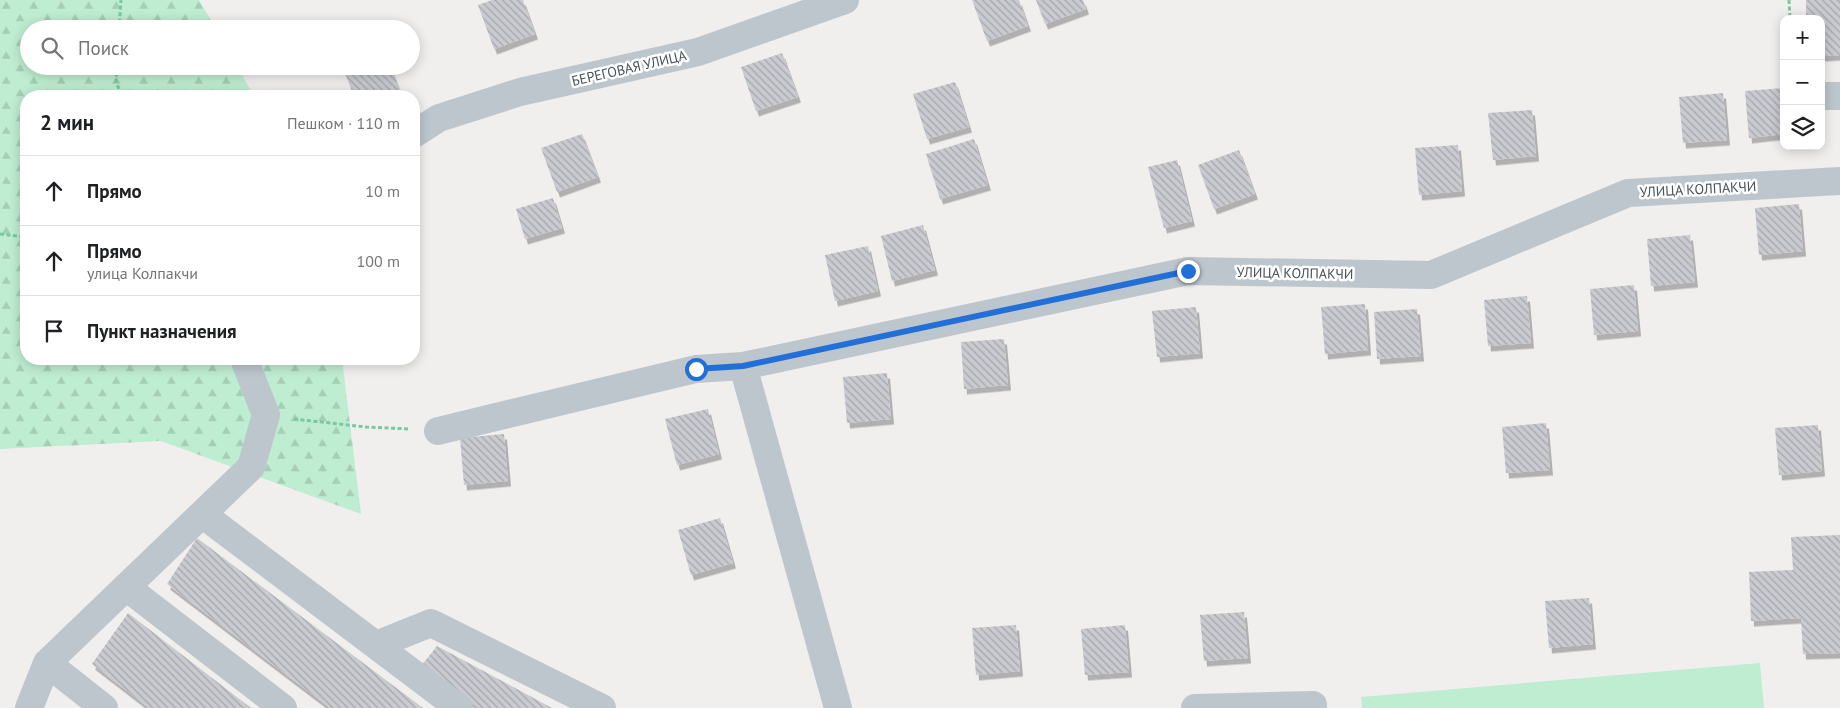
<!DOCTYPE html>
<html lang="ru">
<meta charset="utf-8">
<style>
:root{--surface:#fff;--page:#f2f2f2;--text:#202124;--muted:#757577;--line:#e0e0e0}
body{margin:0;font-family:"PT Sans",sans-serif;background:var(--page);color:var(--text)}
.controls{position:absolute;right:15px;top:15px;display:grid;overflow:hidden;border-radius:10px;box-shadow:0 2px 12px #0003}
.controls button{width:45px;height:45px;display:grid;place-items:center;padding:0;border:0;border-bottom:1px solid var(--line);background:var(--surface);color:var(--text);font:25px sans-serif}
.stop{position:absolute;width:15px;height:15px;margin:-11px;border:4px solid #226fd8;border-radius:50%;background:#fff}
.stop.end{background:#226fd8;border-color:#fff;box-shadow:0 1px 5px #0008}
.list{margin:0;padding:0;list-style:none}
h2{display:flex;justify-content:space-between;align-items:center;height:65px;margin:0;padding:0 20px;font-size:21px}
h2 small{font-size:16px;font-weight:400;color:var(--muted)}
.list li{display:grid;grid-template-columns:32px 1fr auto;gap:15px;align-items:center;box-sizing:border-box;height:70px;padding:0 20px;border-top:1px solid var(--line)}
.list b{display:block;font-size:19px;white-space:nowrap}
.list p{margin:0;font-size:16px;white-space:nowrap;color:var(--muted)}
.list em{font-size:16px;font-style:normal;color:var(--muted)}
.icon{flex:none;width:28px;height:28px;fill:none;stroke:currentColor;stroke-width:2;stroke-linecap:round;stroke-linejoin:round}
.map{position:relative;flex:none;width:1840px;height:708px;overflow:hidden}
.search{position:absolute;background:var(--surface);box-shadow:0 2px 12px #0003;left:20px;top:20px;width:400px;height:55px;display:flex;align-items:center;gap:12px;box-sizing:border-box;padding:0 18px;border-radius:28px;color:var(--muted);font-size:19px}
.panel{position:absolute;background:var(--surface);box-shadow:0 2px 12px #0003;left:20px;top:90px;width:400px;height:275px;border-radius:20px}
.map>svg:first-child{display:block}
</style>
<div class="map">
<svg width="1840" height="708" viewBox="0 0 1840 708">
<defs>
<pattern id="forest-firs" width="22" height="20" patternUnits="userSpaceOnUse" patternTransform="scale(1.25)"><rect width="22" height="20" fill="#bfedd1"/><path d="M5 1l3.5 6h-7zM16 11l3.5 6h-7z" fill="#a6cdb6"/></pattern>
<pattern id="building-back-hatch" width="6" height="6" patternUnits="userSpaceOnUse" patternTransform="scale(1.25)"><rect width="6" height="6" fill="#c9cbd1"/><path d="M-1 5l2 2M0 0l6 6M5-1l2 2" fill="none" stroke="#a5a7ad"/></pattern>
<filter id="shadow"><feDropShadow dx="3" dy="5.5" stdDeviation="0" flood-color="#0004"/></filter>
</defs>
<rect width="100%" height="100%" fill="#f1eeee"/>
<path fill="#bfedd1" d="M 1760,663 L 1764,708 L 1362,708 L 1361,697 Z"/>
<path fill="url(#forest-firs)" d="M 0,0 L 199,0 L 216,29 L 29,29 L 29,66 L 237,66 L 254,96 L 26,96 L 26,359 L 342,359 L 361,514 L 161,441 L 0,449 Z"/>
<path fill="url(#building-back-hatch)" filter="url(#shadow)" d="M 492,0 L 523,0 L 535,34 L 494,49 L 478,5 Z
M 972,0 L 1019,0 L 1028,26 L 987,41 Z
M 1036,0 L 1083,0 L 1086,9 L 1045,24 Z
M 1806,0 L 1840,0 L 1840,55 L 1821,56 L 1821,19 L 1806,19 Z
M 782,53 L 798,97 L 756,111 L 741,67 Z
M 342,66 L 390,66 L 402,96 L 354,96 Z
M 955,82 L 969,127 L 927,139 L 913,94 Z
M 1784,88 L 1784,134 L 1749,138 L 1745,91 Z
M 1723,93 L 1727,140 L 1683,143 L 1679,97 Z
M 1532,110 L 1536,156 L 1493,160 L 1488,113 Z
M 582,134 L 598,177 L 557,192 L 541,148 Z
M 974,139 L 988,185 L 940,199 L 926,154 Z
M 1458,145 L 1462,191 L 1419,195 L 1415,148 Z
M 1239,150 L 1255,194 L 1214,209 L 1198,165 Z
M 1177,160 L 1192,221 L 1164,228 L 1148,167 Z
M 553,198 L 562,228 L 525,239 L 516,209 Z
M 1799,204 L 1803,251 L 1759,255 L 1755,208 Z
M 923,225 L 935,270 L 892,281 L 881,236 Z
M 1690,235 L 1695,282 L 1651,286 L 1647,239 Z
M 868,246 L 878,291 L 835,301 L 825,255 Z
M 1634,285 L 1638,331 L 1594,335 L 1590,289 Z
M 1527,296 L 1531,343 L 1488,346 L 1484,300 Z
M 1365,304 L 1368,350 L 1325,354 L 1321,307 Z
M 1196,307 L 1200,353 L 1157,357 L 1152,311 Z
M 1417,309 L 1421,356 L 1377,359 L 1374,312 Z
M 1004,339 L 1008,385 L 964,389 L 961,342 Z
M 887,373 L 891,419 L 847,423 L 843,377 Z
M 708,409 L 719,454 L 677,465 L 665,419 Z
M 1546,423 L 1550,470 L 1506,473 L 1502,427 Z
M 1818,425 L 1822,471 L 1779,475 L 1775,428 Z
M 504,434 L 508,481 L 464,485 L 460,438 Z
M 720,518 L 733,563 L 691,575 L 678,530 Z
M 1840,535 L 1840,653 L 1803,654 L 1801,618 L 1751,621 L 1749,572 L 1793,570 L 1791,537 Z
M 197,538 L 423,708 L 330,708 L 167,584 Z
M 1589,598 L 1593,644 L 1549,648 L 1545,601 Z
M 1244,612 L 1248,658 L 1204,661 L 1200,615 Z
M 128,613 L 251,708 L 149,708 L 92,664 Z
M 1016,625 L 1020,671 L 976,675 L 972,628 Z
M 1125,625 L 1129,672 L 1085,675 L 1081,629 Z
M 437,646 L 552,708 L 479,708 L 421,666 Z"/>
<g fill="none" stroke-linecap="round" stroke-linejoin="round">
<path stroke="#78c9a2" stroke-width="3" stroke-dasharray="4 2.5" stroke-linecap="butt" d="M 1789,0 L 1790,19
M 119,29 L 121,0
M 117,66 L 116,82 L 122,96
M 0,234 L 26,237
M 294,419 L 366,427 L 410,429"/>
<path stroke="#bdc6cd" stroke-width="28" d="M 1824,96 L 1840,96
M 414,134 L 439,118 L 520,92 L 698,52 L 845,0
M 743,366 L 838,708
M 438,431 L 696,369 L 743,366 L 1188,271 L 1431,275 L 1628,193 L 1840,181
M 202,514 L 459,708
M 126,587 L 283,708
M 376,645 L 431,623 L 602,708
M 47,663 L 104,708
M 29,708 L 47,663 L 251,467 L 266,415 L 244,359
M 1195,708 L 1313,705"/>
</g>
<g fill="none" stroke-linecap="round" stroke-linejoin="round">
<path stroke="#226fd8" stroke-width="6" d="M 696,369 L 743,366 L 1188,271"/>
</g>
<g text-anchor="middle" stroke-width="5" stroke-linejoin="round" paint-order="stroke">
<g font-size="14" fill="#47525b" stroke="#fff">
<text transform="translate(629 68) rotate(-13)" y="5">БЕРЕГОВАЯ УЛИЦА</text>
<text transform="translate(1698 189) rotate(-3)" y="5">УЛИЦА КОЛПАКЧИ</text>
<text transform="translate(1295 273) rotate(1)" y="5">УЛИЦА КОЛПАКЧИ</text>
</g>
</g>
</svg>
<div class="controls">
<button>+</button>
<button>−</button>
<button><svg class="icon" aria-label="layers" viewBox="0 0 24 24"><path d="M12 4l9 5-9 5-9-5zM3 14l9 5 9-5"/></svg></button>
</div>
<div class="stop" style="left:696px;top:369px"></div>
<div class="stop end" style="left:1188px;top:271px"></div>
<div class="search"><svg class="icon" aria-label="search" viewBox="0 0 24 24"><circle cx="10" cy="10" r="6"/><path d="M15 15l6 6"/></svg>Поиск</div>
<section class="panel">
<h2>2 мин<small>Пешком · 110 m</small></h2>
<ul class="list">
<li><svg class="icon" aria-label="ahead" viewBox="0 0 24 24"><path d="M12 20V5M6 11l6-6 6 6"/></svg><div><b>Прямо</b></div><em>10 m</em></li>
<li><svg class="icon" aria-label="ahead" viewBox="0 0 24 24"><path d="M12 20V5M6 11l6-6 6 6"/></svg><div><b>Прямо</b><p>улица Колпакчи</p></div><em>100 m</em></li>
<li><svg class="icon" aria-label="arrive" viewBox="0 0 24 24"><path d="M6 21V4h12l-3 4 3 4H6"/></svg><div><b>Пункт назначения</b></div></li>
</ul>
</section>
</div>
